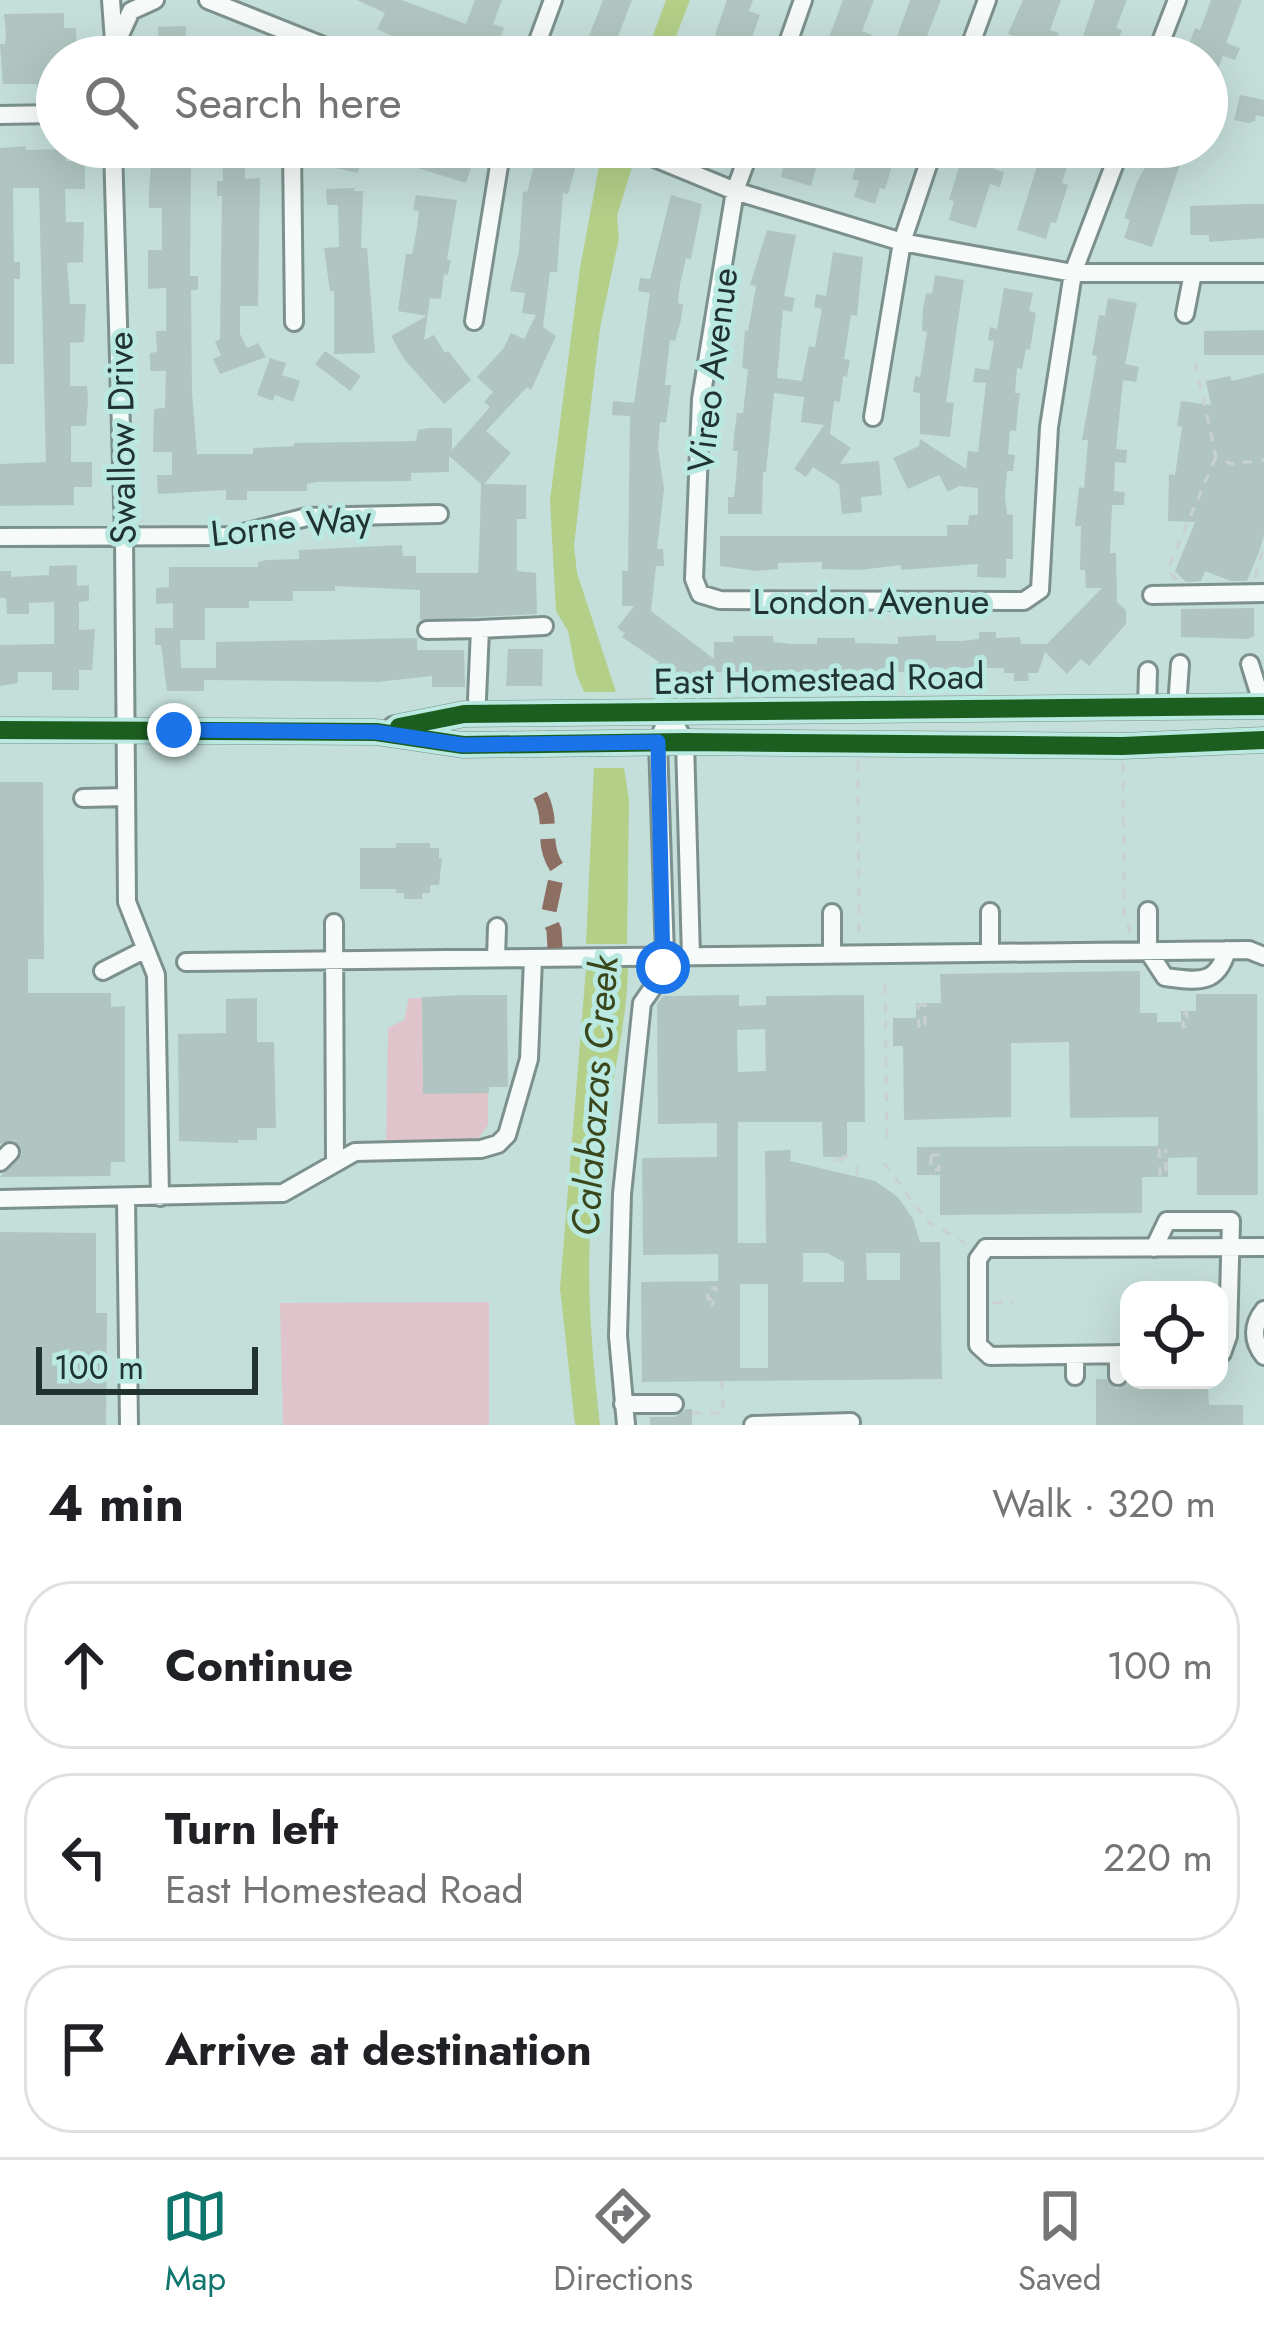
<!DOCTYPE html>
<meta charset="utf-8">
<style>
:root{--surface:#fff;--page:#f6f6f6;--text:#202124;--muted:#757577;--line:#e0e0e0;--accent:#0f766e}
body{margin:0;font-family:Jost,sans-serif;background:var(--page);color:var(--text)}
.controls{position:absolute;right:36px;bottom:36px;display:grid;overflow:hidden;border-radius:24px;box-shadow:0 12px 48px #0002}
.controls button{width:108px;height:108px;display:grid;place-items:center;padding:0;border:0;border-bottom:3px solid var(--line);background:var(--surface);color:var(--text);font:60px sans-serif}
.scale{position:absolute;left:36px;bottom:30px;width:222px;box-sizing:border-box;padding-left:12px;border:6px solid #203330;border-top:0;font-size:33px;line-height:42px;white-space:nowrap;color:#203330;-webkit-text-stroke:9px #b9e9e0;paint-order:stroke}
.stop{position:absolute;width:36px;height:36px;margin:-27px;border:9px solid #1a73e8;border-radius:50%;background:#fff}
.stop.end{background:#1a73e8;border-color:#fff;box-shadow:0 3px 12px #0008}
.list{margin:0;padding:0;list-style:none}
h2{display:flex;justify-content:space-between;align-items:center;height:156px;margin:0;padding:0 48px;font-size:51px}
h2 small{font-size:39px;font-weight:400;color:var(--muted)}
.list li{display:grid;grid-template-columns:78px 1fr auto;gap:36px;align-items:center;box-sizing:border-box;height:168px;margin:0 24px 24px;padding:0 24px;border:3px solid var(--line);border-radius:48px}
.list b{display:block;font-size:45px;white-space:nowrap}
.list p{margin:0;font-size:39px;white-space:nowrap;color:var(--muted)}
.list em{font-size:39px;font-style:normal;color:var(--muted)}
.icon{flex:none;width:66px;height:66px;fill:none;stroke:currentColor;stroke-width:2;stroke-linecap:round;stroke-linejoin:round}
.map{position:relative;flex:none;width:1264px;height:1425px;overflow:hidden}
.search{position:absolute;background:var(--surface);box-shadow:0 12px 48px #0002;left:36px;right:36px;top:36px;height:132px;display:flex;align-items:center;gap:30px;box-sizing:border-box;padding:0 42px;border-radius:66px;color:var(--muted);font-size:45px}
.sheet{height:732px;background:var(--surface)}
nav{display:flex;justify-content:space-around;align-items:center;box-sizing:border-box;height:168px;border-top:3px solid var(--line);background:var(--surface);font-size:33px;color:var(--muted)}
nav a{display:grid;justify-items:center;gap:6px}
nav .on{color:var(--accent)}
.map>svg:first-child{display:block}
</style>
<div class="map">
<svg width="1264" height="1425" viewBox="0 0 1264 1425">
<rect width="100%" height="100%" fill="#c4ded9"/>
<path fill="#e0c4cb" d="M 409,998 L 422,998 L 423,1093 L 488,1093 L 488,1125 L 475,1143 L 386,1146 L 388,1028 L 404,1020 Z
M 489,1302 L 489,1425 L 283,1425 L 280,1303 Z"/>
<path fill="#b3cf88" d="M 666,0 L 690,0 L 668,57 L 645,57 Z
M 601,156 L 632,167 L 617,216 L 619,238 L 600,328 L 574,545 L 577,573 L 616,692 L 584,692 L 576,673 L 568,631 L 556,611 L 550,500 L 580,268 Z
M 594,768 L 624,768 L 629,800 L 627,944 L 586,944 Z
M 628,968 C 626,1043 603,1112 594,1186 C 584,1267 591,1344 600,1425 L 575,1425 L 560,1288 L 586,969 Z"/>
<path fill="#b0c5c1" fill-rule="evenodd" d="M 357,0 L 402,0 L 466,24 L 475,0 L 502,0 L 493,24 L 504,28 L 493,57 L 457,57 L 459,53 L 438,45 L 435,51 L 416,44 L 415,47 L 377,29 L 385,13 Z
M 603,0 L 632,0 L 610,57 L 572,57 L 578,41 L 586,44 Z
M 727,0 L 753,0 L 749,11 L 760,15 L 748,49 L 742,47 L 739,57 L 703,53 L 708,40 L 713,41 Z
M 843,0 L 874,0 L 862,31 L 872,35 L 867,47 L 857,43 L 852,57 L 817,54 L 823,38 L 828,40 Z
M 910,0 L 941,0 L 927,35 L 932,37 L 925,57 L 890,57 Z
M 1023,0 L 1061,0 L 1050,30 L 1059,33 L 1053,50 L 1040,46 L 1036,57 L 1006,53 L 1013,36 L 1008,34 Z
M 1095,0 L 1127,0 L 1116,28 L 1122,30 L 1111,57 L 1076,57 Z
M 1211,0 L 1242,0 L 1226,43 L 1240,48 L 1235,60 L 1223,56 L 1208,96 L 1207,57 L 1185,57 L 1195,28 L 1200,30 Z
M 64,13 L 64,28 L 76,28 L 77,57 L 57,57 L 57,90 L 37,90 L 37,84 L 3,84 L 0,44 L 5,44 L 6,33 L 4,14 Z
M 186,26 L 186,57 L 159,57 L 158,27 Z
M 1240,95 L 1264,100 L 1264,117 L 1256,115 L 1255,121 L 1249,123 L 1234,120 Z
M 26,146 L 26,150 L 66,149 L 66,161 L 85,161 L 85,189 L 65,189 L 66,222 L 84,222 L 83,262 L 67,263 L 70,304 L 86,304 L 84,342 L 70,343 L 70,386 L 87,386 L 88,403 L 86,426 L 71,426 L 71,462 L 92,462 L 92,487 L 74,487 L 74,505 L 0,506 L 0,464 L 46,462 L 39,188 L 13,188 L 14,262 L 20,262 L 20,279 L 14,279 L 14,364 L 0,364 L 0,148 Z
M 179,147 L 191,147 L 190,276 L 198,276 L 198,290 L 191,290 L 192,393 L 197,454 L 253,454 L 253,448 L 294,446 L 294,443 L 416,441 L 418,430 L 429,428 L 452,428 L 452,450 L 490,407 L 484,402 L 493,392 L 477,377 L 503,349 L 511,333 L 524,339 L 536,315 L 522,313 L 525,293 L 510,291 L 519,251 L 523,191 L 527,192 L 539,147 L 578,158 L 568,194 L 563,193 L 557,272 L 550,272 L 543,327 L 556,336 L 531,390 L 527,387 L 486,431 L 511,453 L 484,484 L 526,485 L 526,519 L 517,519 L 517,571 L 536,573 L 537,614 L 420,620 L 420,590 L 335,586 L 335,591 L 293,591 L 293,601 L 249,601 L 249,608 L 205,608 L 205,640 L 180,640 L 181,668 L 216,668 L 216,642 L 417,638 L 417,650 L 464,650 L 465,687 L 432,687 L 432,676 L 377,682 L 204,680 L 204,691 L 167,691 L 161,645 L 155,645 L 155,628 L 173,628 L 173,603 L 156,604 L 156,588 L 169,587 L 169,567 L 258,567 L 258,562 L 267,560 L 299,559 L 299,550 L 402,545 L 403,556 L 416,556 L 416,573 L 478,573 L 480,525 L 481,484 L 449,456 L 449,472 L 411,473 L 411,481 L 317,482 L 307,484 L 307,491 L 247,491 L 247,500 L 226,500 L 226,490 L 158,494 L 157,475 L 172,475 L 172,452 L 153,452 L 154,409 L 165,408 L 166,371 L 150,371 L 150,353 L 157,352 L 156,331 L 166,331 L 166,288 L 148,289 L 148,250 L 162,250 L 162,208 L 149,208 L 149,190 L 151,167 L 165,167 L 165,154 L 178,154 Z
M 222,147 L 245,147 L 245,179 L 260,178 L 258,306 L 240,306 L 240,334 L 247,348 L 258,343 L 266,357 L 220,374 L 213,359 L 221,355 L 215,342 L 220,339 L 222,196 L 217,196 L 217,181 L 223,181 Z
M 337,147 L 364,147 L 358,173 L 322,165 L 326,149 L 336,151 Z
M 397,147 L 469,147 L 477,150 L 466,183 L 392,160 Z
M 784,147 L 821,151 L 811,186 L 781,177 L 786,158 L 782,157 Z
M 862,147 L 895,147 L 896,153 L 885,189 L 880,188 L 875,204 L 854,197 L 859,181 L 852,179 Z
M 970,147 L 1000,147 L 994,169 L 1004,172 L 1000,187 L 990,184 L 976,228 L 949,220 L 954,201 L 949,200 L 962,157 L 966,159 Z
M 1043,147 L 1073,147 L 1062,183 L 1068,185 L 1056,223 L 1051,222 L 1046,239 L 1017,230 Z
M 1156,147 L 1186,147 L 1152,247 L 1124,238 L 1130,220 L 1124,218 L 1137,182 Z
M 355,188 L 354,191 L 363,191 L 361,248 L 367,248 L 375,353 L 334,354 L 334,291 L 330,291 L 324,248 L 339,247 L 338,205 L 327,205 L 326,189 Z
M 416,195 L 457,200 L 447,260 L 451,260 L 448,275 L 444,274 L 441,299 L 430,298 L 424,340 L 434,335 L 445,353 L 448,351 L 471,380 L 444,404 L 404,359 L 391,336 L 427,316 L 398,311 L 406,254 L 412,254 L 416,234 L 419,211 L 413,210 Z
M 671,195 L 702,204 L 691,259 L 686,258 L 680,284 L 678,303 L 683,304 L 681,320 L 675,341 L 670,340 L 668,357 L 665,385 L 671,385 L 669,401 L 666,423 L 660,422 L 658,448 L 664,489 L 657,549 L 663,549 L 664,566 L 656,566 L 651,611 L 714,659 L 714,642 L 733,642 L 733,636 L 773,636 L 773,642 L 792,644 L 817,644 L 817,638 L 855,638 L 855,643 L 898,644 L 898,637 L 936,635 L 936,641 L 961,641 L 979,639 L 979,632 L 996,632 L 996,638 L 1020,637 L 1021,644 L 1047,644 L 1102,588 L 1086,588 L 1085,570 L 1080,570 L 1081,526 L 1075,526 L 1079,487 L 1084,488 L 1088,440 L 1082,440 L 1097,356 L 1092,355 L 1099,315 L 1105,316 L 1108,298 L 1137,303 L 1125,364 L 1139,367 L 1136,382 L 1123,380 L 1116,449 L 1127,450 L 1126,463 L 1115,462 L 1114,491 L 1125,492 L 1124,505 L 1112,505 L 1110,553 L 1116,553 L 1117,602 L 1126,610 L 1126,624 L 1089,666 L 1081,659 L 1067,674 L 1045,652 L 1038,673 L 1028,673 L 1029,681 L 1014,681 L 1014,673 L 1004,673 L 1004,668 L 955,668 L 955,683 L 941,683 L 941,671 L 853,673 L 853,687 L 838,687 L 838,674 L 798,672 L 702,672 L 694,682 L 682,673 L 675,682 L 655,667 L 659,662 L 622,637 L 625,633 L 617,628 L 634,606 L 622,606 L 622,571 L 628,571 L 630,416 L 612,415 L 613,401 L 634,403 L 650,293 L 638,291 L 640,278 L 650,279 Z
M 1247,204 L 1264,204 L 1264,238 L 1209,242 L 1209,235 L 1190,235 L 1190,206 Z
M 767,230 L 796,235 L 784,296 L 795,298 L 792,312 L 783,310 L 777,378 L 802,381 L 809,346 L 815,347 L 822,309 L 814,307 L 816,294 L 826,296 L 833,252 L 863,257 L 857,316 L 851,315 L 844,359 L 850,360 L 847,377 L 843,376 L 840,402 L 834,401 L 830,434 L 851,448 L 840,464 L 879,461 L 882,495 L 861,497 L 862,512 L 842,514 L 839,484 L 813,467 L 806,477 L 794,469 L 824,425 L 801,422 L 804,397 L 774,393 L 766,472 L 763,472 L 762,514 L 728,514 L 728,497 L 734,497 L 736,478 L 738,451 L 733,451 L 734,435 L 737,413 L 743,413 L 748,369 L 742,368 L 745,330 L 748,331 L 756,286 L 750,285 Z
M 935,275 L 964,280 L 946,402 L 954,403 L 950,437 L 920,434 L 920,393 L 913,392 L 915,376 L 920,377 L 927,332 L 922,331 L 923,309 L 926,293 L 932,294 Z
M 1004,288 L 1033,293 L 1029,311 L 1036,313 L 1030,350 L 1026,349 L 1022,369 L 1017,368 L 1015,393 L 1020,393 L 1018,409 L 1016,431 L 1010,430 L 1008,454 L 1015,455 L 1013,471 L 1007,471 L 1005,495 L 1007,514 L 1013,515 L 1013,559 L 1006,559 L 1006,578 L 977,577 L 978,564 L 901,570 L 901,565 L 860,570 L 822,569 L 822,562 L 778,563 L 778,569 L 756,571 L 720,566 L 720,536 L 947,536 L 947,525 L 968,525 L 969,515 L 978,515 L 978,488 L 959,486 L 948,492 L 939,475 L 908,489 L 893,458 L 919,446 L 920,439 L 966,469 L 968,451 L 978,452 L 986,383 L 973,382 L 975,368 L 989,370 L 994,341 L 988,340 L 990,327 L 997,329 Z
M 1264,330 L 1264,355 L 1204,355 L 1204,331 Z
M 325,351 L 361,376 L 350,391 L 315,364 Z
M 270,358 L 286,363 L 282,375 L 300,381 L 293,402 L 275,395 L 273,401 L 257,395 Z
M 1264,373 L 1264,535 L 1259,552 L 1247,581 L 1231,581 L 1205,571 L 1201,581 L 1186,582 L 1175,571 L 1195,522 L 1168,521 L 1169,474 L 1175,475 L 1182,427 L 1177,426 L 1181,401 L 1211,405 L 1206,381 L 1230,376 L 1232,381 Z
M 77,565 L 77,586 L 89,585 L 89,601 L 79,602 L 79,630 L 95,629 L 92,670 L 79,670 L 79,690 L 52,690 L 52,672 L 18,672 L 18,683 L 0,686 L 0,645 L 54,644 L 54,602 L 29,603 L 29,614 L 7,614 L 6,598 L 0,598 L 0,571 L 11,571 L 11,577 L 49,575 L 49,566 Z
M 1254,608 L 1254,636 L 1248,639 L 1181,637 L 1181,609 Z
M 508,649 L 543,649 L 542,686 L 506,686 Z
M 0,782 L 43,782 L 44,959 L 28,959 L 28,993 L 111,993 L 111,1007 L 125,1006 L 125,1162 L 111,1162 L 110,1176 L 0,1177 L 22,1154 L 14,1140 L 0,1144 Z
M 396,843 L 430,843 L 430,848 L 439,848 L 439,858 L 442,858 L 439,885 L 430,885 L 430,893 L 422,893 L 422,899 L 404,899 L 404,893 L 396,893 L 396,889 L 360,889 L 360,848 L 396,848 Z
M 1140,971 L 1140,1013 L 1157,1013 L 1157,1022 L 1181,1022 L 1181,1011 L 1196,1011 L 1196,994 L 1257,994 L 1258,1195 L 1197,1195 L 1197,1157 L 1168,1158 L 1168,1177 L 1142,1177 L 1142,1213 L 940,1215 L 940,1175 L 917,1175 L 917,1147 L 1158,1146 L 1158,1117 L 1070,1118 L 1069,1042 L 1011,1043 L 1011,1117 L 904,1120 L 903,1046 L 893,1046 L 893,1018 L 916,1018 L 916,1003 L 941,1003 L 940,974 Z
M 465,995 L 507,995 L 508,1087 L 489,1087 L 489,1093 L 423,1094 L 422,997 Z
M 739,995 L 739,1006 L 766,1005 L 766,996 L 864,995 L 865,1122 L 847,1122 L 847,1157 L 823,1157 L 822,1122 L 738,1122 L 738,1243 L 766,1243 L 765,1151 L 791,1150 L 790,1161 L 875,1181 L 898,1197 L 913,1219 L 920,1242 L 940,1242 L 942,1379 L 642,1382 L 641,1282 L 718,1281 L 718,1254 L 643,1255 L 642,1158 L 717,1157 L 717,1123 L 658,1124 L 657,1004 L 663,996 ZM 765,1029 L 766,1071 L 738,1072 L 737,1030 ZM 803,1253 L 827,1253 L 844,1262 L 844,1282 L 803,1282 ZM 866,1253 L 900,1253 L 900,1280 L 867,1280 ZM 740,1284 L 768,1284 L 768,1368 L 740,1368 Z
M 257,998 L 257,1042 L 274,1042 L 276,1128 L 257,1128 L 257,1140 L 238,1140 L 238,1143 L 179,1141 L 178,1034 L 226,1033 L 226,999 Z
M 0,1232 L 96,1233 L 96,1313 L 107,1313 L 106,1425 L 0,1425 Z
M 1096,1379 L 1106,1379 L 1117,1389 L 1130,1380 L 1191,1380 L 1191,1389 L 1208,1389 L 1209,1405 L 1243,1405 L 1243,1425 L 1096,1425 Z
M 686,1409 L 692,1409 L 692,1425 L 650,1425 L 650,1417 L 675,1417 Z"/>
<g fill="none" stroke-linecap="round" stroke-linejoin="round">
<defs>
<path id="minor" d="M 111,0 L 114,41
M 208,0 L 351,57
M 114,48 L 131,11 L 155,0
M 532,57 L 553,0
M 783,57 L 803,0
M 966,57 L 987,0
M 1155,57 L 1177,0
M 0,115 L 57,114
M 113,147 L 124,536 L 127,902 L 156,975 L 160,1197
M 292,147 L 294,322
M 628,147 L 735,191 L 902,242 L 1073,273 L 1264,273
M 751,147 L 735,191 L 701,399 L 694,579 L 700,594 L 720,600 L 1024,601 L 1040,590 L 1049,427 L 1073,273 L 1121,147
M 1185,314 L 1193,273
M 474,321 L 502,147
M 873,417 L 902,242 L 934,147
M 0,537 L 231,536 L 307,517 L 439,514
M 1152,595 L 1264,593
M 427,630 L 480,629
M 1250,664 L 1263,706
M 477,699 L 480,629 L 544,626
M 1177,707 L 1180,664
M 1147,708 L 1148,671
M 669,713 L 685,742 L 691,956
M 83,798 L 126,797
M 1148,911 L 1148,951 L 1165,977 C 1197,981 1217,986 1227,950
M 990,912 L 990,952
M 832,913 L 832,954
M 334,923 L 335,1161
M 496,958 L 497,927
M 186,962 L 1249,950 L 1264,956
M 103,971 L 144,950
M 0,1162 L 10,1152
M 126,1198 L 129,1425
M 0,1199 L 283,1193 L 355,1152 L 481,1149 L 498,1144 L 507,1135 L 529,1059 L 533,958
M 1154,1248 L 1167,1221 L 1231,1221 L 1228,1336 L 1222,1353
M 1264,1310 C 1252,1325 1252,1341 1264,1356
M 1118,1354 L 1118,1376
M 1129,1354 L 990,1356 L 978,1345 L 978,1259 L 986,1248 L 1264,1247
M 1075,1355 L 1075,1376
M 623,1404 L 674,1404
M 626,1425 L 618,1336 L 622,1194 L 642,1003 L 661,976 L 665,956 L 658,742 L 669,713
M 753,1425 L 851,1422"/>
<path id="major" d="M 394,728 L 464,714 L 1264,706
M 0,730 L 376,732 L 463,745 L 685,742 L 1122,746 L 1264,740"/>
</defs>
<use href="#minor" stroke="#7c918d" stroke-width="22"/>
<use href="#major" stroke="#7c918d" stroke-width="27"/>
<path stroke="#c9d0d0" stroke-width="3" stroke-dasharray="9 9" stroke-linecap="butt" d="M 1195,362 L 1216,457 L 1232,464 L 1264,460
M 1263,366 L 1264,366
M 1255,578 L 1264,546
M 1177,580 L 1169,572 L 1169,566 L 1216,457
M 858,761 L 859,937
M 1123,763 L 1124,911 L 1130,933
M 885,985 L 887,1144
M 918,1005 L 925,1005 L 925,1028 L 919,1028 Z
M 1183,1013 L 1187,1013 L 1187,1026 L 1183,1027 Z
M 1159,1149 L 1160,1175 L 1166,1175 L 1166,1149
M 931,1155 L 939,1155 L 939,1170 L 931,1170 Z
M 834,1159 L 847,1161 L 847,1156 L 840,1159
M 884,1163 L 927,1221 L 970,1246
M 857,1166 L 857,1177
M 712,1299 L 708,1299 L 708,1288 L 716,1288 L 712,1307
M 993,1303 L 1013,1302
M 692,1413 L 723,1413 L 722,1381"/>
<use href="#minor" stroke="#f6faf9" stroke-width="16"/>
<use href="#major" stroke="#f6faf9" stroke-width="21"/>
<path stroke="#8d6e63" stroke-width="15" stroke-dasharray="30 15" stroke-linecap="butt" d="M 540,795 C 555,823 539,843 558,869 L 548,916 L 554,930 L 555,948"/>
<defs>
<path id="cycleway" d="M 399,727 L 464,714 L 1264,706
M 0,730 L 376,732 L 463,745 L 685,742 L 1122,746 L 1264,740"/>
</defs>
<use href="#cycleway" stroke="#b9e9e0" stroke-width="26"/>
<use href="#cycleway" stroke="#1b5e20" stroke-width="18"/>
</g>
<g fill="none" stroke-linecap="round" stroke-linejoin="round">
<path stroke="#1a73e8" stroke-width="15" d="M 174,730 L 376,732 L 463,745 L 658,742 L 663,967"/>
</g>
<g text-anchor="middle" stroke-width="10" stroke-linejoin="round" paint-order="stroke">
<g font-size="36" fill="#203330" stroke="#b9e9e0">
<text transform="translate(712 370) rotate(-83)" y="13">Vireo Avenue</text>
<text transform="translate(121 438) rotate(-91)" y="13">Swallow Drive</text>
<text transform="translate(291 525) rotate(-6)" y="13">Lorne Way</text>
<text x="871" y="614">London Avenue</text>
<text transform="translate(819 678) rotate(-1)" y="13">East Homestead Road</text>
</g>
<g font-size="39" font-style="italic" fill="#3a461c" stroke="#b9e9e0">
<text transform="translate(594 1096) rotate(-86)" y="14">Calabazas Creek</text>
</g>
</g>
</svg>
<div class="controls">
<button><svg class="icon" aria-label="locate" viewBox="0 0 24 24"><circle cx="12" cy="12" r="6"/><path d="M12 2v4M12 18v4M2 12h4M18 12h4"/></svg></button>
</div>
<div class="scale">100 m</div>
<div class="stop" style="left:663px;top:967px"></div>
<div class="stop end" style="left:174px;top:730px"></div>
<div class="search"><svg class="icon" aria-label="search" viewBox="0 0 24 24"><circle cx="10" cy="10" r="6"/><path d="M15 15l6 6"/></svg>Search here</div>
</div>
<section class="sheet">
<h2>4 min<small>Walk · 320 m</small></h2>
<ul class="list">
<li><svg class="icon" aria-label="ahead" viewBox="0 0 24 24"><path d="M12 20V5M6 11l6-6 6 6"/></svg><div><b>Continue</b></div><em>100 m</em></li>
<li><svg class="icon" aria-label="left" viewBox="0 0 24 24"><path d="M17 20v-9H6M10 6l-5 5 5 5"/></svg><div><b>Turn left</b><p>East Homestead Road</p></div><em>220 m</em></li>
<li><svg class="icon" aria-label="arrive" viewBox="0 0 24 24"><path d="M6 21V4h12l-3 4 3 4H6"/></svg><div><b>Arrive at destination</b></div></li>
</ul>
</section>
<nav>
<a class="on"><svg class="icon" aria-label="map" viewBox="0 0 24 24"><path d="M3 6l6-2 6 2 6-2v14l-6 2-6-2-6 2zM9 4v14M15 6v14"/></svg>Map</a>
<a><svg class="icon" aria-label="directions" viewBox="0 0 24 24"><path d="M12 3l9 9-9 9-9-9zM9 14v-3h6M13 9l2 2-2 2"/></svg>Directions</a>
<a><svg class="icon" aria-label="saved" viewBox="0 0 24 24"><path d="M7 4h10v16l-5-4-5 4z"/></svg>Saved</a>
</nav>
